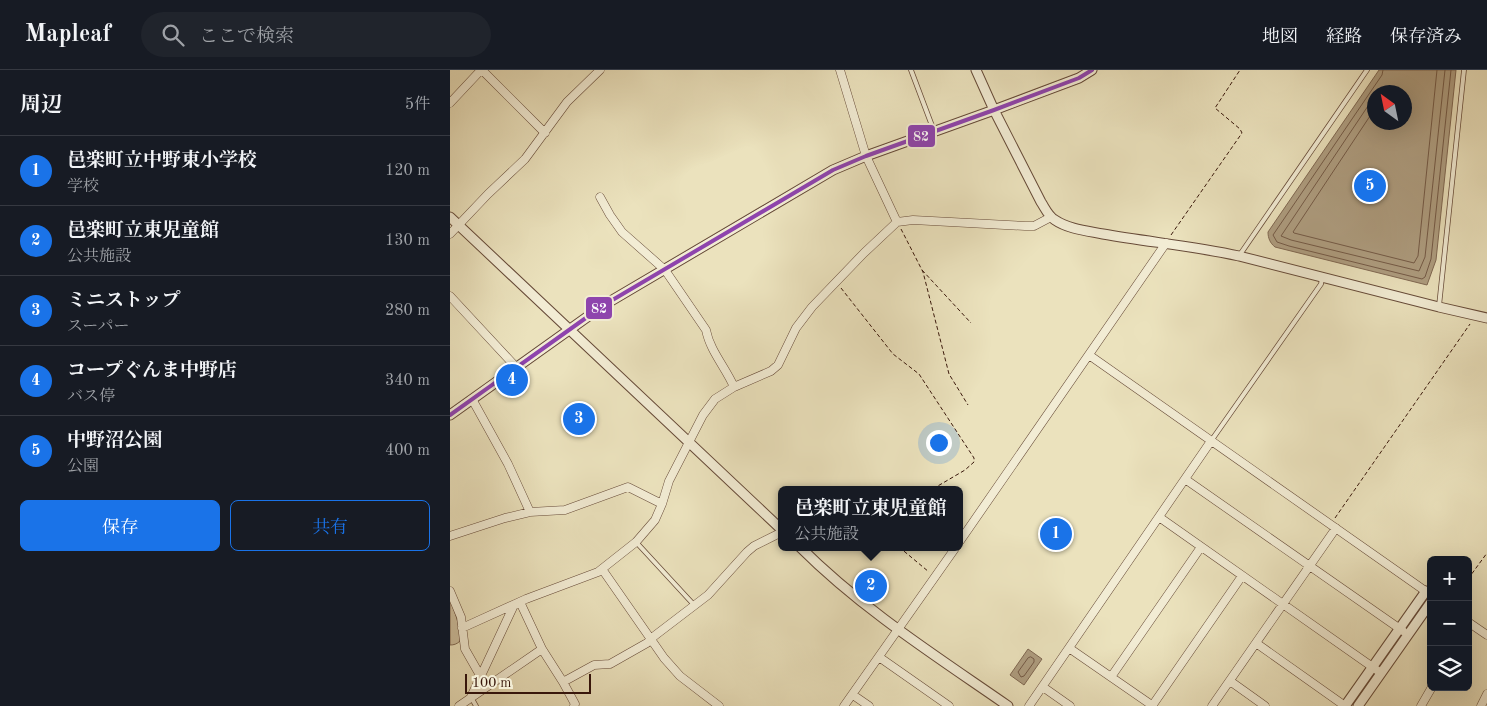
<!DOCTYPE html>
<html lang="ja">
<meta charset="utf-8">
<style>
:root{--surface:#171b24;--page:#20242c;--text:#f1f3f6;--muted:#9ea1a6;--line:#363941;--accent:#1a73e8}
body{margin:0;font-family:"Old Standard TT","Noto Serif JP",serif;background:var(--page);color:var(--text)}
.controls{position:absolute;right:15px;bottom:15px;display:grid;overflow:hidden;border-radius:8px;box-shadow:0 5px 20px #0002}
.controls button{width:45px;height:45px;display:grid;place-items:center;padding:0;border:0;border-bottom:1px solid var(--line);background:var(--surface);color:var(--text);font:25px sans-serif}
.compass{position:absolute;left:917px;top:15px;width:45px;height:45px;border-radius:50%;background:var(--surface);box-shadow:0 5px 20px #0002;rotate:327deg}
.scale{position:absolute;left:15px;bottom:12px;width:126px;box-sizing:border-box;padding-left:5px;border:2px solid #39170b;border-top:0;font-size:14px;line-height:18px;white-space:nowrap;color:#39170b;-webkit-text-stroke:4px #f2ecd4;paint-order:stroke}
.you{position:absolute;left:488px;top:372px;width:18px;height:18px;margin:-12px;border:4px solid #fff;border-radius:50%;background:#1a73e8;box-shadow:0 0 0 8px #1a73e833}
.badge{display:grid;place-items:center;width:32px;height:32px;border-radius:50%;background:var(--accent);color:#fff;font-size:16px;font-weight:700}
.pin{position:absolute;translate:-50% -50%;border:2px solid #fff;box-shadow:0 1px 5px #0006}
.popup{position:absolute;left:328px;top:416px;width:185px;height:65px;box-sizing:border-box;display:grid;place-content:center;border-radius:8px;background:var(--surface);filter:drop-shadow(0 1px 4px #0005);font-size:16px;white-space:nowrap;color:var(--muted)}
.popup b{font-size:19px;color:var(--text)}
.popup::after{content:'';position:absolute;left:50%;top:100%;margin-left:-10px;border:10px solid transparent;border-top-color:var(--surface)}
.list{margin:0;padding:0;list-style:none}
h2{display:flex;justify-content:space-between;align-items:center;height:65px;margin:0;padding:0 20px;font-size:21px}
h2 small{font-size:16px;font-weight:400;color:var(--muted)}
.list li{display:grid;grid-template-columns:32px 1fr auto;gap:15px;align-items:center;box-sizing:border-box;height:70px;padding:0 20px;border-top:1px solid var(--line)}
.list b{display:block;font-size:19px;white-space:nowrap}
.list p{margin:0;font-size:16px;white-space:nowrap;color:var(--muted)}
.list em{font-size:16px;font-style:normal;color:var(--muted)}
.actions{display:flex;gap:10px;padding:15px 20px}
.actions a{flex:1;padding:11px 0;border:1px solid var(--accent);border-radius:8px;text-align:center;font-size:18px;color:var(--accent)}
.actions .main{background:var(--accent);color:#fff}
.icon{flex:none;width:28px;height:28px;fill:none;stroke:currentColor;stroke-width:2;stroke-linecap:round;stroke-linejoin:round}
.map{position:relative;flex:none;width:1037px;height:636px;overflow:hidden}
header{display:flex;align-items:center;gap:30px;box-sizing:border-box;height:70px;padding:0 25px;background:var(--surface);border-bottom:1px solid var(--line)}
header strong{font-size:24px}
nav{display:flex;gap:28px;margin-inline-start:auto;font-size:18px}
.search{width:350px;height:45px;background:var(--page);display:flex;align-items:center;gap:12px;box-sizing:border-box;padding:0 18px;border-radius:28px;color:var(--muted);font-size:19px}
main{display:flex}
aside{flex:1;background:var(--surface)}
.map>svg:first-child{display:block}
</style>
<header>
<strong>Mapleaf</strong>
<div class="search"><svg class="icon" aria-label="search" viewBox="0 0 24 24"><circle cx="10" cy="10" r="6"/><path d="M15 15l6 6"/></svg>ここで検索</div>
<nav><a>地図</a><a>経路</a><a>保存済み</a></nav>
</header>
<main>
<aside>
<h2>周辺<small>5件</small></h2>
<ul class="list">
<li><span class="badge">1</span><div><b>邑楽町立中野東小学校</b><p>学校</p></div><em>120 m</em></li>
<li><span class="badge">2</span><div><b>邑楽町立東児童館</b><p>公共施設</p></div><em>130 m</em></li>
<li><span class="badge">3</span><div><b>ミニストップ</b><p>スーパー</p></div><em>280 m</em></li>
<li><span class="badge">4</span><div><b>コープぐんま中野店</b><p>バス停</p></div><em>340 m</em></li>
<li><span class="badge">5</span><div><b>中野沼公園</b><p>公園</p></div><em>400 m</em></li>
</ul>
<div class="actions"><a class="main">保存</a><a>共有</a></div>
</aside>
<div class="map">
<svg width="1037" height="636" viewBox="0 0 1037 636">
<rect width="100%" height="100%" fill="#ebe2bd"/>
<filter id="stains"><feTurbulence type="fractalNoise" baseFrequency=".004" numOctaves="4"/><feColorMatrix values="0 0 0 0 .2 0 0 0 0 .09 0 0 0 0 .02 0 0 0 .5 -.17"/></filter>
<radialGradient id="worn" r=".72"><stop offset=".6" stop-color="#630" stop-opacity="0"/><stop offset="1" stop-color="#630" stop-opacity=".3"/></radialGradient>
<path fill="#cdbf9f" stroke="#836b55" d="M 0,530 C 6,544 10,556 10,571 C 7,574 4,575 0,575 Z"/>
<path fill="#ae9d80" stroke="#7f6751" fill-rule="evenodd" d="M 929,0 L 1006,0 L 986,190 L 977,215 L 825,177 C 820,173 818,168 818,162 ZM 924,22 L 954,22 L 954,52 L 924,52 Z
M 578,579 L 592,589 L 574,615 L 560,605 Z"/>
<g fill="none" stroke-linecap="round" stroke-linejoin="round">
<path stroke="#745a46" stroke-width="1" d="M 933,0 L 932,5 L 823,165 L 827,172 L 839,176 L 972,209 L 975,207 L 981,189 L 1001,0
M 924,27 L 831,166 L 841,170 L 969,201 L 975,187 L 995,0
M 924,40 L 843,162 L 844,163 L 964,193 L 968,186 L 987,0
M 581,587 L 584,589 L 584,592 L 574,606 L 571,607 L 568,602 L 578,588 Z"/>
<defs>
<path id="service" d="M 461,0 L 484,61
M 789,186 L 917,0
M 989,236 L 1014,0
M 761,371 L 871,214 L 872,208
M 186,472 L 245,536
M 21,627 L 26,636"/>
<path id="minor" d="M 32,0 L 95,63
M 390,0 L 416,86 L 447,152
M 0,33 L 31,0
M 150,127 L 160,145 L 172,162 L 215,200 L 256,260 C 260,281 276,298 284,317
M 0,164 L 38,124 L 75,89 L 117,32 L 150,0
M 0,226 L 66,297
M 639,285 L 981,525
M 22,329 L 58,394 L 80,442
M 735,409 L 953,561
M 709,447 L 931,603
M 0,466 L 55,448 L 80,442 L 115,440 L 178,417 L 212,434
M 510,471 L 716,173
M 152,499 L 214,588 L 230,606 L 269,636
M 0,521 L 11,547 L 15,579 L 31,607
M 70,532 L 92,579 L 113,612 L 125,634 L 124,636
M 1018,552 L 1037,565
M 12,558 L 76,529 L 148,502 L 186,472 L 205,450 L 212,434 L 219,411 L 253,345 L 265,329 L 284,317 L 321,301 L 328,295 L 346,258 L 362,237 L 414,183 L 447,152 L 463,150 L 575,156 L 584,156 L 601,147
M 806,573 L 895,636
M 619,578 L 703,636
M 429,587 L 499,636
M 661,607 L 751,477
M 780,611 L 815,636
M 113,612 L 144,595 L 160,594 L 197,573 L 203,567 L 258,525 L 297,482 L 304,476 L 332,462
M 593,617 L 620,636
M 403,625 L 419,636
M 21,627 L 64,535
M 9,636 L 92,579
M 394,636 L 506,477
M 579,636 L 761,371
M 702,636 L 792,506
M 762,636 L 886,458
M 971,636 L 982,617
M 1031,636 L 1037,624"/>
<path id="tertiary" d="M 526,0 L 544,40 L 591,132 C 595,138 598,146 605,150 C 618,159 638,161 653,164 C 698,172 744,176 789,186 L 989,237 L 1037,248
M 0,147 L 332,460
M 0,345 L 154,235 L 383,100 L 416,86 L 544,40 L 629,8 L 642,0
M 350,477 C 412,539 486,586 558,636
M 895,636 L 976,521
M 908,636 L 981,532"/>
</defs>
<use href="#service" stroke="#664a38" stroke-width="5.5"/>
<use href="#minor" stroke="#664a38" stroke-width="9"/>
<use href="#tertiary" stroke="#664a38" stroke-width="11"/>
<path stroke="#39170b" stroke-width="1" stroke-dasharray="4 2.5" stroke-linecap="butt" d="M 451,159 L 473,202 L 499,304 L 518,335
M 721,165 L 792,63 L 790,59 L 765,38 L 790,0
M 472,200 L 521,253
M 391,218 L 443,284 L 469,304 L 524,388 L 524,392 L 515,400 L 481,420
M 885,448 L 1020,254
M 449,477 L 479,502
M 1018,509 L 1037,483"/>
<use href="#service" stroke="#f2ecd4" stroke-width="4"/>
<use href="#minor" stroke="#f2ecd4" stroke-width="8"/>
<use href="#tertiary" stroke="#f2ecd4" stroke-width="9"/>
<defs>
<path id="bus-1" d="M 0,345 L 154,235 L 383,100 L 416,86 L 544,40 L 629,8 L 642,0"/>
</defs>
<use href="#bus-1" stroke="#f2ecd4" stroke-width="8"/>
<use href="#bus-1" stroke="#8e44ad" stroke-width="4"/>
</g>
<g stroke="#f2ecd4" stroke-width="2">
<rect x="457" y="54" width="29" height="24" rx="5" fill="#8e44ad"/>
<rect x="135" y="226" width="28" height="24" rx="5" fill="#8e44ad"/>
</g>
<g font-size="14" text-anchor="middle" font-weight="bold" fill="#fff">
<text x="471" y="71">82</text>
<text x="149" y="243">82</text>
</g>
<rect width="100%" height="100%" filter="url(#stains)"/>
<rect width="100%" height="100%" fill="url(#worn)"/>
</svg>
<div class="controls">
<button>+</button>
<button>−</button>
<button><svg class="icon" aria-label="layers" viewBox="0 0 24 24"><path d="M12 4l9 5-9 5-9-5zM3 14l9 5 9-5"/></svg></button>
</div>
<svg class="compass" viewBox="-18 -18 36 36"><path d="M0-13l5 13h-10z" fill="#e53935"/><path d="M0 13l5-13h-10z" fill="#9ea1a6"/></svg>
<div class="scale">100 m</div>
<div class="you"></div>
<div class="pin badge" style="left:606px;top:464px">1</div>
<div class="pin badge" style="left:421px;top:516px">2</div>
<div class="popup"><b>邑楽町立東児童館</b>公共施設</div>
<div class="pin badge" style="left:129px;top:349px">3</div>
<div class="pin badge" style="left:62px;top:310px">4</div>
<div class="pin badge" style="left:920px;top:116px">5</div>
</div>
</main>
